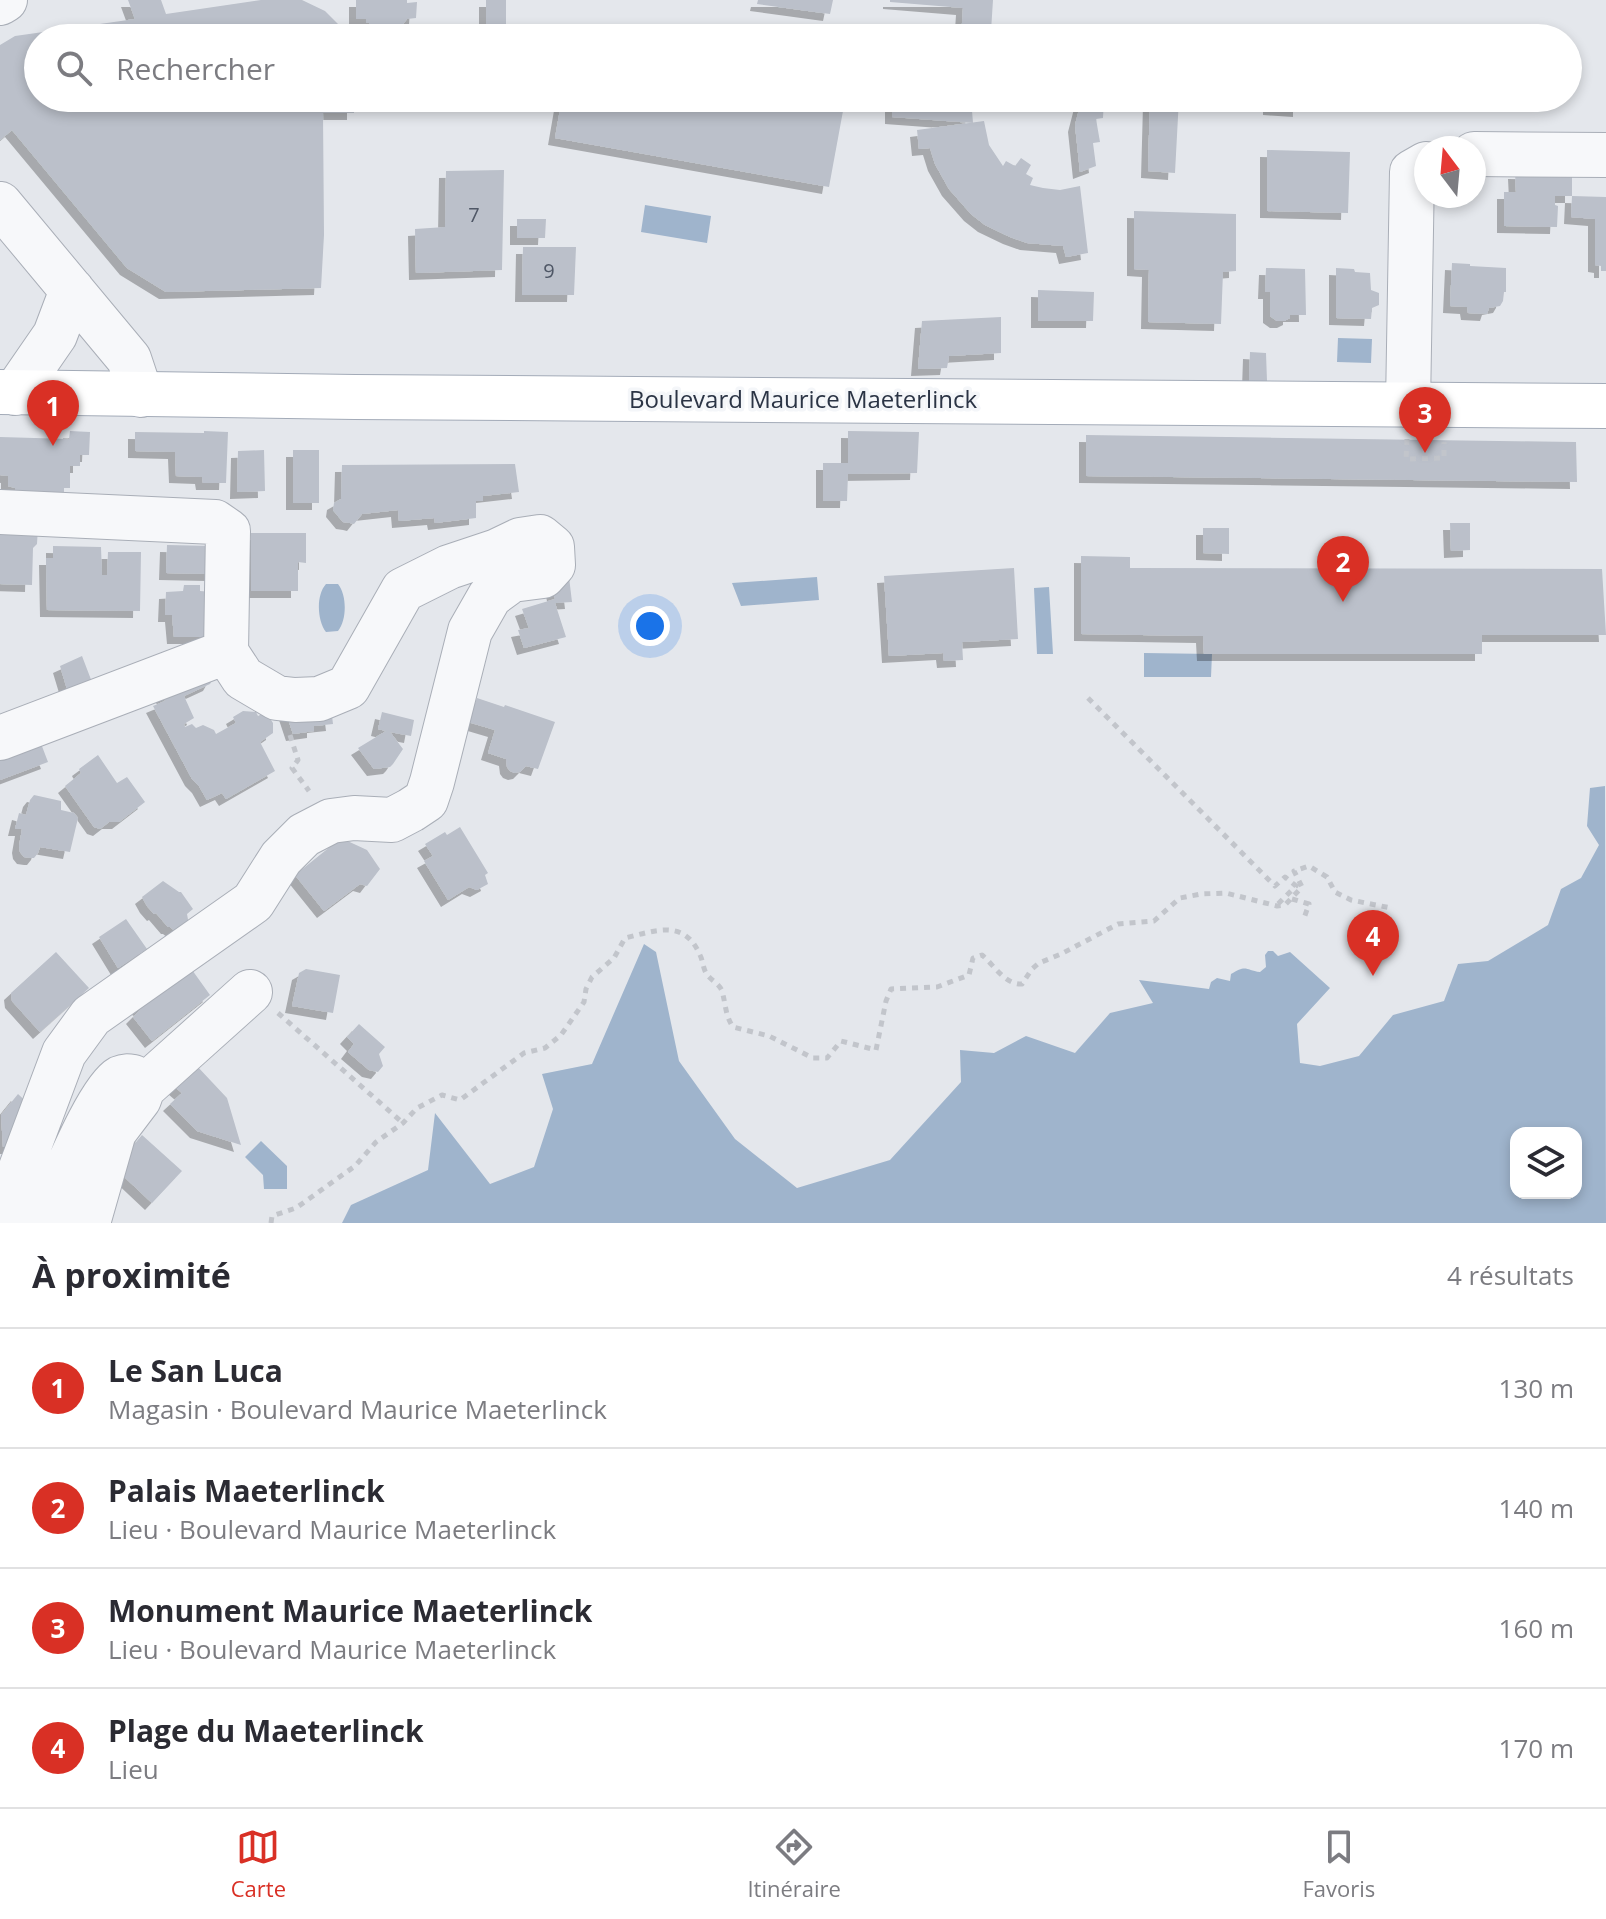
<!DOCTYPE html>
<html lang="fr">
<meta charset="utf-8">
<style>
:root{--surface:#fff;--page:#f7f7f7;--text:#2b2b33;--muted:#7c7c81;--line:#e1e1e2;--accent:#d93025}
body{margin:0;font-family:"Open Sans",sans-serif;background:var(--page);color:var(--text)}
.controls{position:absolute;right:24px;bottom:24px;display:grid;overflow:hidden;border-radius:16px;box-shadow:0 4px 12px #0003}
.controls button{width:72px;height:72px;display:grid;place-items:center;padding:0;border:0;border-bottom:2px solid var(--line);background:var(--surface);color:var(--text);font:40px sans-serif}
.compass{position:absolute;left:1414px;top:136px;width:72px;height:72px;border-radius:50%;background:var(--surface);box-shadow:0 4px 12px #0003;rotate:344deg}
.you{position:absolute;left:650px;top:626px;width:28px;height:28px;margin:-20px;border:6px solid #fff;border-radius:50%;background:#1a73e8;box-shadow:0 0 0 12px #1a73e833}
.badge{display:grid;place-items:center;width:52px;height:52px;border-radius:50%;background:var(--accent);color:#fff;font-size:26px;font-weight:700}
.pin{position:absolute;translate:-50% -66px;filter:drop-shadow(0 2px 4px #0008)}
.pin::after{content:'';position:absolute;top:42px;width:28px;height:24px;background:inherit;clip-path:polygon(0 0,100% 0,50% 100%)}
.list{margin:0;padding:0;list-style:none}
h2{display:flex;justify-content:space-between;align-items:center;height:104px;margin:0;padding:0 32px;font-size:34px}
h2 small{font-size:26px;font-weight:400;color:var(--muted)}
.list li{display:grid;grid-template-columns:52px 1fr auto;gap:24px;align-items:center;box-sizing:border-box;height:120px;padding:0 32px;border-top:2px solid var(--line)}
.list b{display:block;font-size:30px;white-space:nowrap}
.list p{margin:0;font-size:26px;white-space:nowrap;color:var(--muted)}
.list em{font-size:26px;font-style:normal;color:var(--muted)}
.icon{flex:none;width:44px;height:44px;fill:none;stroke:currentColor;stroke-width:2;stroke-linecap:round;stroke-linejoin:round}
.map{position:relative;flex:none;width:1606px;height:1223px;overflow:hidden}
.search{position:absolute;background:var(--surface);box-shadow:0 4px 12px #0003;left:24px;right:24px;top:24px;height:88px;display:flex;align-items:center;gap:20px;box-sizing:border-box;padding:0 28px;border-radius:44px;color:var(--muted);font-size:30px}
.sheet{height:584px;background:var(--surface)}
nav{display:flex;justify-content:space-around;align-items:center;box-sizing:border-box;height:112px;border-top:2px solid var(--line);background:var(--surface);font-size:22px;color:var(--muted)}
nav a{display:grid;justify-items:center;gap:4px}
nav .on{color:var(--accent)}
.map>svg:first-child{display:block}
</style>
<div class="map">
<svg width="1606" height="1223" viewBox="0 0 1606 1223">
<defs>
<filter id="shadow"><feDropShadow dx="-7" dy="7" stdDeviation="0" flood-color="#0004"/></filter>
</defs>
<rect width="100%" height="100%" fill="#e4e7ec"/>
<path fill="#9fb4cc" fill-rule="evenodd" d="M 645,205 L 711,216 L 707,243 L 641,232 Z
M 1338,338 L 1372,339 L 1371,363 L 1337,362 Z
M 817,577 L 819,600 L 741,606 L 732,583 Z
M 326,584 L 338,584 C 347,595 347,620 338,631 L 326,632 C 317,620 316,595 326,584 Z
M 1049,587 L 1053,654 L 1037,654 L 1034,588 Z
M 1144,653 L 1212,654 L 1211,677 L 1144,677 Z
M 1605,786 L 1606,1223 L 342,1223 L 351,1205 L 428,1170 L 435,1113 L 490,1184 L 534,1167 L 553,1109 L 542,1074 L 592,1064 L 644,944 L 656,952 L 679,1061 L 735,1139 L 797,1188 L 890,1160 L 961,1082 L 960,1050 L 994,1053 L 1026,1036 L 1075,1053 L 1110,1013 L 1153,1003 L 1139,980 L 1209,989 L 1211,982 L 1217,978 L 1230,981 L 1231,974 C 1246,964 1246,970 1260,972 L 1266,967 L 1265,955 L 1268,951 L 1273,951 L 1278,956 L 1290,952 L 1330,988 L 1297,1024 L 1300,1063 L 1320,1066 L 1359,1056 L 1393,1015 L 1444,1001 L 1458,964 L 1488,961 L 1548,925 L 1561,889 L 1581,878 L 1599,845 L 1587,826 L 1590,788 ZM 1516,1133 L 1576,1133 L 1576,1193 L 1516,1193 Z
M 261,1141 L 287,1166 L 287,1189 L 264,1189 L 263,1175 L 245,1157 Z"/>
<path fill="#bbc0ca" filter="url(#shadow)" d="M 128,0 L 161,0 L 166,14 L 261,0 L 302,0 L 325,11 L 342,28 L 347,38 L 38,38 L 38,98 L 354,98 L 354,113 L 323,113 L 324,235 L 321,288 L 166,292 L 127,268 L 12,130 L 0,140 L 0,45 L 15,36 L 135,19 Z
M 356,0 L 407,0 L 407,3 L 417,2 L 416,18 L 407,19 L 403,24 L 403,35 L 369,36 L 369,23 L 366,23 L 366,19 L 356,19 Z
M 486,0 L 506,0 L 506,25 L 486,25 Z
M 758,0 L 833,0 L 830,14 L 757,4 Z
M 890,0 L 993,0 L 991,31 L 974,31 L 974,38 L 961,38 L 963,8 L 890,2 Z
M 1456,25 L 1482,26 L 1481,38 L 1456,38 Z
M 1365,26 L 1401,28 L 1400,38 L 1365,38 Z
M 562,98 L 768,98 L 843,111 L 829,187 L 555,138 Z
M 892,98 L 971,98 L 973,123 L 892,117 Z
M 1082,98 L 1104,98 L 1103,118 L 1096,119 L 1100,142 L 1093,143 L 1096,166 L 1080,172 L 1075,125 Z
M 1150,98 L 1179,98 L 1175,173 L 1148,171 Z
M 1270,98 L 1300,98 L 1300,110 L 1270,108 Z
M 984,121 L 989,145 L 1003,166 L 1006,161 L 1015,166 L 1021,158 L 1031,165 L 1026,174 L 1033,178 L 1030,185 L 1043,188 L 1060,190 L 1080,186 L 1088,253 L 1066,257 L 1063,246 L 1027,243 L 1010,237 L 985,225 L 971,214 L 949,189 L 935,164 L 930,148 L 919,149 L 917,130 Z
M 1267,150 L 1350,152 L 1348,213 L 1267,211 Z
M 504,170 L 502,270 L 416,273 L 415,229 L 445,227 L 446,171 Z
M 1515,172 L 1572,173 L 1572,196 L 1555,196 L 1555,205 L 1558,206 L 1557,227 L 1504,226 L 1504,192 L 1516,192 Z
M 1572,196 L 1606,197 L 1606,271 L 1601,271 L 1601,266 L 1595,265 L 1595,219 L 1571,217 Z
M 1134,211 L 1236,214 L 1236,271 L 1223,272 L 1221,324 L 1148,322 L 1149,270 L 1134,269 Z
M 517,219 L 546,219 L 545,238 L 517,238 Z
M 523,247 L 576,247 L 574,295 L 522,295 Z
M 1452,263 L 1470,264 L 1470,266 L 1506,268 L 1506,292 L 1504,292 L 1503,301 L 1500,306 L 1489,308 L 1487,314 L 1468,313 L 1467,307 L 1450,306 Z
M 1266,268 L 1305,269 L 1306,315 L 1290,315 L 1290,318 L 1284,321 L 1277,321 L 1270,316 L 1270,292 L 1265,292 Z
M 1336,268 L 1354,269 L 1355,272 L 1370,273 L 1371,290 L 1379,293 L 1379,305 L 1372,308 L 1371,319 L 1336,318 Z
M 1038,290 L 1094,292 L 1093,321 L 1038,321 Z
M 1001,317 L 1001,353 L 949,356 L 947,368 L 918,369 L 922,321 Z
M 1250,352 L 1266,353 L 1267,381 L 1249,381 Z
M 70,431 L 90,432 L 89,455 L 80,455 L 80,466 L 70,466 L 70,488 L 64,488 L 64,502 L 15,501 L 15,488 L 8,486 L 8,476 L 0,475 L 0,437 L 69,439 Z
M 204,431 L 228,432 L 226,483 L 203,483 L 202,477 L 176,476 L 175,452 L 135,451 L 135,432 L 204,433 Z
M 848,431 L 919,432 L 917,473 L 848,474 L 847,501 L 823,501 L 823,463 L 848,463 Z
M 1086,435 L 1576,442 L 1577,482 L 1086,476 Z
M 264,450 L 265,491 L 237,492 L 238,451 Z
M 293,450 L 319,450 L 319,503 L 293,503 Z
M 515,464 L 519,492 L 483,496 L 483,501 L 476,501 L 476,518 L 435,523 L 434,518 L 399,521 L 398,510 L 362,514 L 354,524 L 350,523 L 343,522 L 333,510 L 334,503 L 341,499 L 342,465 Z
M 1450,523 L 1470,523 L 1470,550 L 1451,551 Z
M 0,525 L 38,527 L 37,544 L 33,548 L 32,585 L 0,584 Z
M 1203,528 L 1229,528 L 1229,554 L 1203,553 Z
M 251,533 L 306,533 L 306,563 L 298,562 L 298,591 L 251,591 Z
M 167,545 L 214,546 L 213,574 L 166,573 Z
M 53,546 L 101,547 L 102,575 L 107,575 L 108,552 L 141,552 L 140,611 L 47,610 L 46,558 L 53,558 Z
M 1081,556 L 1130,557 L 1130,568 L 1602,569 L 1606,635 L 1482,635 L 1482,654 L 1204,654 L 1203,636 L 1081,634 Z
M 1014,568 L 1018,639 L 962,642 L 963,660 L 944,661 L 943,653 L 889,656 L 884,576 Z
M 569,577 L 572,602 L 555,603 L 566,637 L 524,648 L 518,630 L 529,628 L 522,609 L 555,599 L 551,580 Z
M 184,585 L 200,585 L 200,591 L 213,592 L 212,637 L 174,637 L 172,615 L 165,615 L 166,592 L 183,591 Z
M 82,656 L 95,690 L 70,699 L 60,666 Z
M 214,677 L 210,684 L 184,696 L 194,718 L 184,724 L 185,727 L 192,724 L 196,728 L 203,725 L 214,730 L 216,734 L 236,723 L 233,717 L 243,711 L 256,712 L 258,716 L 266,712 L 273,723 L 273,733 L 260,742 L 275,771 L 226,799 L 222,793 L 207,800 L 199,786 L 192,779 L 153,706 L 165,701 L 160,687 Z
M 477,698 L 504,707 L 505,705 L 555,722 L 538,769 L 526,766 L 520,772 L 515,773 L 510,771 L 507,767 L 506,759 L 488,753 L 495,730 L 468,722 Z
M 331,708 L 333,724 L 314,726 L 314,731 L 293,734 L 286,713 Z
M 382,712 L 414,720 L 411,736 L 390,732 L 403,749 L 393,764 L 390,767 L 374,769 L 358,748 L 386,731 L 378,729 Z
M 40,741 L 48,762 L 0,780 L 0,756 Z
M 98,755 L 117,783 L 127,777 L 145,802 L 119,822 L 109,822 L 100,829 L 94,827 L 65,786 L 81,773 L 79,769 Z
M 34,795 L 61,801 L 61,810 L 74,813 L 78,818 L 70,852 L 40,847 L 38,853 L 34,858 L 31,858 L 24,857 L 20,852 L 19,846 L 22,829 L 15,829 L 19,813 L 26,815 L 30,800 Z
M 460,827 L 488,873 L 485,875 L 488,884 L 477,890 L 469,887 L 448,900 L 424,861 L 433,856 L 425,844 L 445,832 L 447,835 Z
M 341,838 L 367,850 L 380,869 L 367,886 L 360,884 L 324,911 L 295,875 Z
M 163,881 L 179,892 L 181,892 L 193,909 L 187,914 L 189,925 L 175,931 L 170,927 L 168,927 L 156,913 L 154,914 L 147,906 L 142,897 Z
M 126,919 L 147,949 L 118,968 L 99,937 Z
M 56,952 L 89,988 L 40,1032 L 12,1001 L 11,993 Z
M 190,967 L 210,995 L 152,1041 L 133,1017 L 141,1009 L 139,1008 Z
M 306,969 L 340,975 L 333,1013 L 292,1006 L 299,973 Z
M 359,1024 L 385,1047 L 379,1054 L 383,1066 L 378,1072 L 369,1070 L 348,1052 L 354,1044 L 347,1037 Z
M 196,1065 L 227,1098 L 241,1145 L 197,1131 L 170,1104 L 182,1093 L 175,1087 Z
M 18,1094 L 32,1107 L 18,1147 L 3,1147 L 1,1115 Z
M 142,1135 L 182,1171 L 152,1203 L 118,1171 L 126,1154 Z"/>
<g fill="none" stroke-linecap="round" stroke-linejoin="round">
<defs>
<path id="minor" d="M 0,3 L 5,0
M 1474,154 L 1606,155
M 0,204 L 129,359 L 141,395
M 15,393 L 55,335 L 72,290
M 1408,405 L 1412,172 L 1426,164
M 0,512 L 215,522 L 228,531 L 226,652 L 243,678 L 277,698 L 295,700 L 319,699 L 348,687 L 403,590 L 449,567 L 497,551 L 520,540 L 540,537 L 552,547 L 553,565 L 543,576 L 512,580 L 490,596 L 470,631 L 432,782 L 426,800 L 411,810 L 392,820 L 354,818 L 331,821 L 304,835 L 281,858 L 253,902 L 91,1016 L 64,1053 L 10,1197 C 8,1209 11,1219 23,1223
M 0,738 L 226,652
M 143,1088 L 250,992
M 29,1223 L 41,1218 L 47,1213 C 60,1186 98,1090 120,1078 C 125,1076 127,1076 133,1077 L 141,1084 L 143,1088 L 139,1099 L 114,1132 L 88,1223"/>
<path id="major" d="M 0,392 L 355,397 L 1606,406"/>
</defs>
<use href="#minor" stroke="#a9aeb7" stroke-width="46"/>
<use href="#major" stroke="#a3abb8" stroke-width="46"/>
<path stroke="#c2c5cb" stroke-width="5" stroke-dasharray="6 6" stroke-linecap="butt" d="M 1407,439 L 1406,459 L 1444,458 L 1444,442
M 1088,698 L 1275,886 L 1285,877 L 1296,886 L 1278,904
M 290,735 L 298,760 L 292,768 L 309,791
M 1292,899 L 1309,904 L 1303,921
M 278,1013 L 403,1123
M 271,1223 L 272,1216 L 296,1208 L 355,1166 L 376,1142 L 403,1123 L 417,1108 L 442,1095 L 460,1100 L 524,1053 L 545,1048 L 561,1035 L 584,1002 L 586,989 L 592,977 L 614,958 L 625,938 C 655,931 684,918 700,955 C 703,961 703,968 706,973 C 710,980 719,983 722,991 C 726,1005 725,1015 733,1027 L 769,1036 L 813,1058 L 827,1058 L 841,1041 L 876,1050 L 886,1001 L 891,989 L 937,987 L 969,975 L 973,958 L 982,955 C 994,965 1005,985 1022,984 L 1032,969 L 1039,963 L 1061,954 L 1118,924 L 1154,921 L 1180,898 L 1201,894 L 1226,893 L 1277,906 L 1285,905 L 1302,887 L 1294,871 L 1309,866 L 1327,877 L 1335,892 L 1351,900 L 1391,908"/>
<use href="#minor" stroke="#f7f8fa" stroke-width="44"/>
<use href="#major" stroke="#fff" stroke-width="44"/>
</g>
<g text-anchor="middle" stroke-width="7" stroke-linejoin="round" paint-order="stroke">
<g font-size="20" fill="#4f5766">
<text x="474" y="222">7</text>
<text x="549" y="278">9</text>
</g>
<g font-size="24" fill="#2b3445" stroke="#f4f6f9">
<text x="803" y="408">Boulevard Maurice Maeterlinck</text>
</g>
</g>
</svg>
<div class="controls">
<button><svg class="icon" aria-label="layers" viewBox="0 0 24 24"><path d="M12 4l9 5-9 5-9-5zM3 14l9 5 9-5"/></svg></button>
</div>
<svg class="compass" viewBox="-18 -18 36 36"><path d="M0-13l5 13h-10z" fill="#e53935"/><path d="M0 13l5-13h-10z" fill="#7c7c81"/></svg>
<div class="you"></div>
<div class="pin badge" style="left:53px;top:446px">1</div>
<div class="pin badge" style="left:1343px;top:602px">2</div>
<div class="pin badge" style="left:1425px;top:453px">3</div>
<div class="pin badge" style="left:1373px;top:976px">4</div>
<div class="search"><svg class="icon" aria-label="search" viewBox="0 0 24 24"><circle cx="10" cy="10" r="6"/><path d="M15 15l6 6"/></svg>Rechercher</div>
</div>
<section class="sheet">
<h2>À proximité<small>4 résultats</small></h2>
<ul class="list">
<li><span class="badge">1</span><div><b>Le San Luca</b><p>Magasin · Boulevard Maurice Maeterlinck</p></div><em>130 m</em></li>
<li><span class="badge">2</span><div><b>Palais Maeterlinck</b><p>Lieu · Boulevard Maurice Maeterlinck</p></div><em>140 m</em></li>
<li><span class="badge">3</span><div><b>Monument Maurice Maeterlinck</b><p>Lieu · Boulevard Maurice Maeterlinck</p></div><em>160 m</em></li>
<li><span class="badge">4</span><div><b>Plage du Maeterlinck</b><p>Lieu</p></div><em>170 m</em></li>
</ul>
</section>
<nav>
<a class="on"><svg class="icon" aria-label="map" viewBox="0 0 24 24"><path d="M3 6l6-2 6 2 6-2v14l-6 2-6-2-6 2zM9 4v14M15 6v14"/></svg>Carte</a>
<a><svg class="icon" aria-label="directions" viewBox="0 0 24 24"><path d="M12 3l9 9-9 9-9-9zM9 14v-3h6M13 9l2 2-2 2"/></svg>Itinéraire</a>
<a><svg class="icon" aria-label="saved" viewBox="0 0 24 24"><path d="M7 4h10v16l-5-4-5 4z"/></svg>Favoris</a>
</nav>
